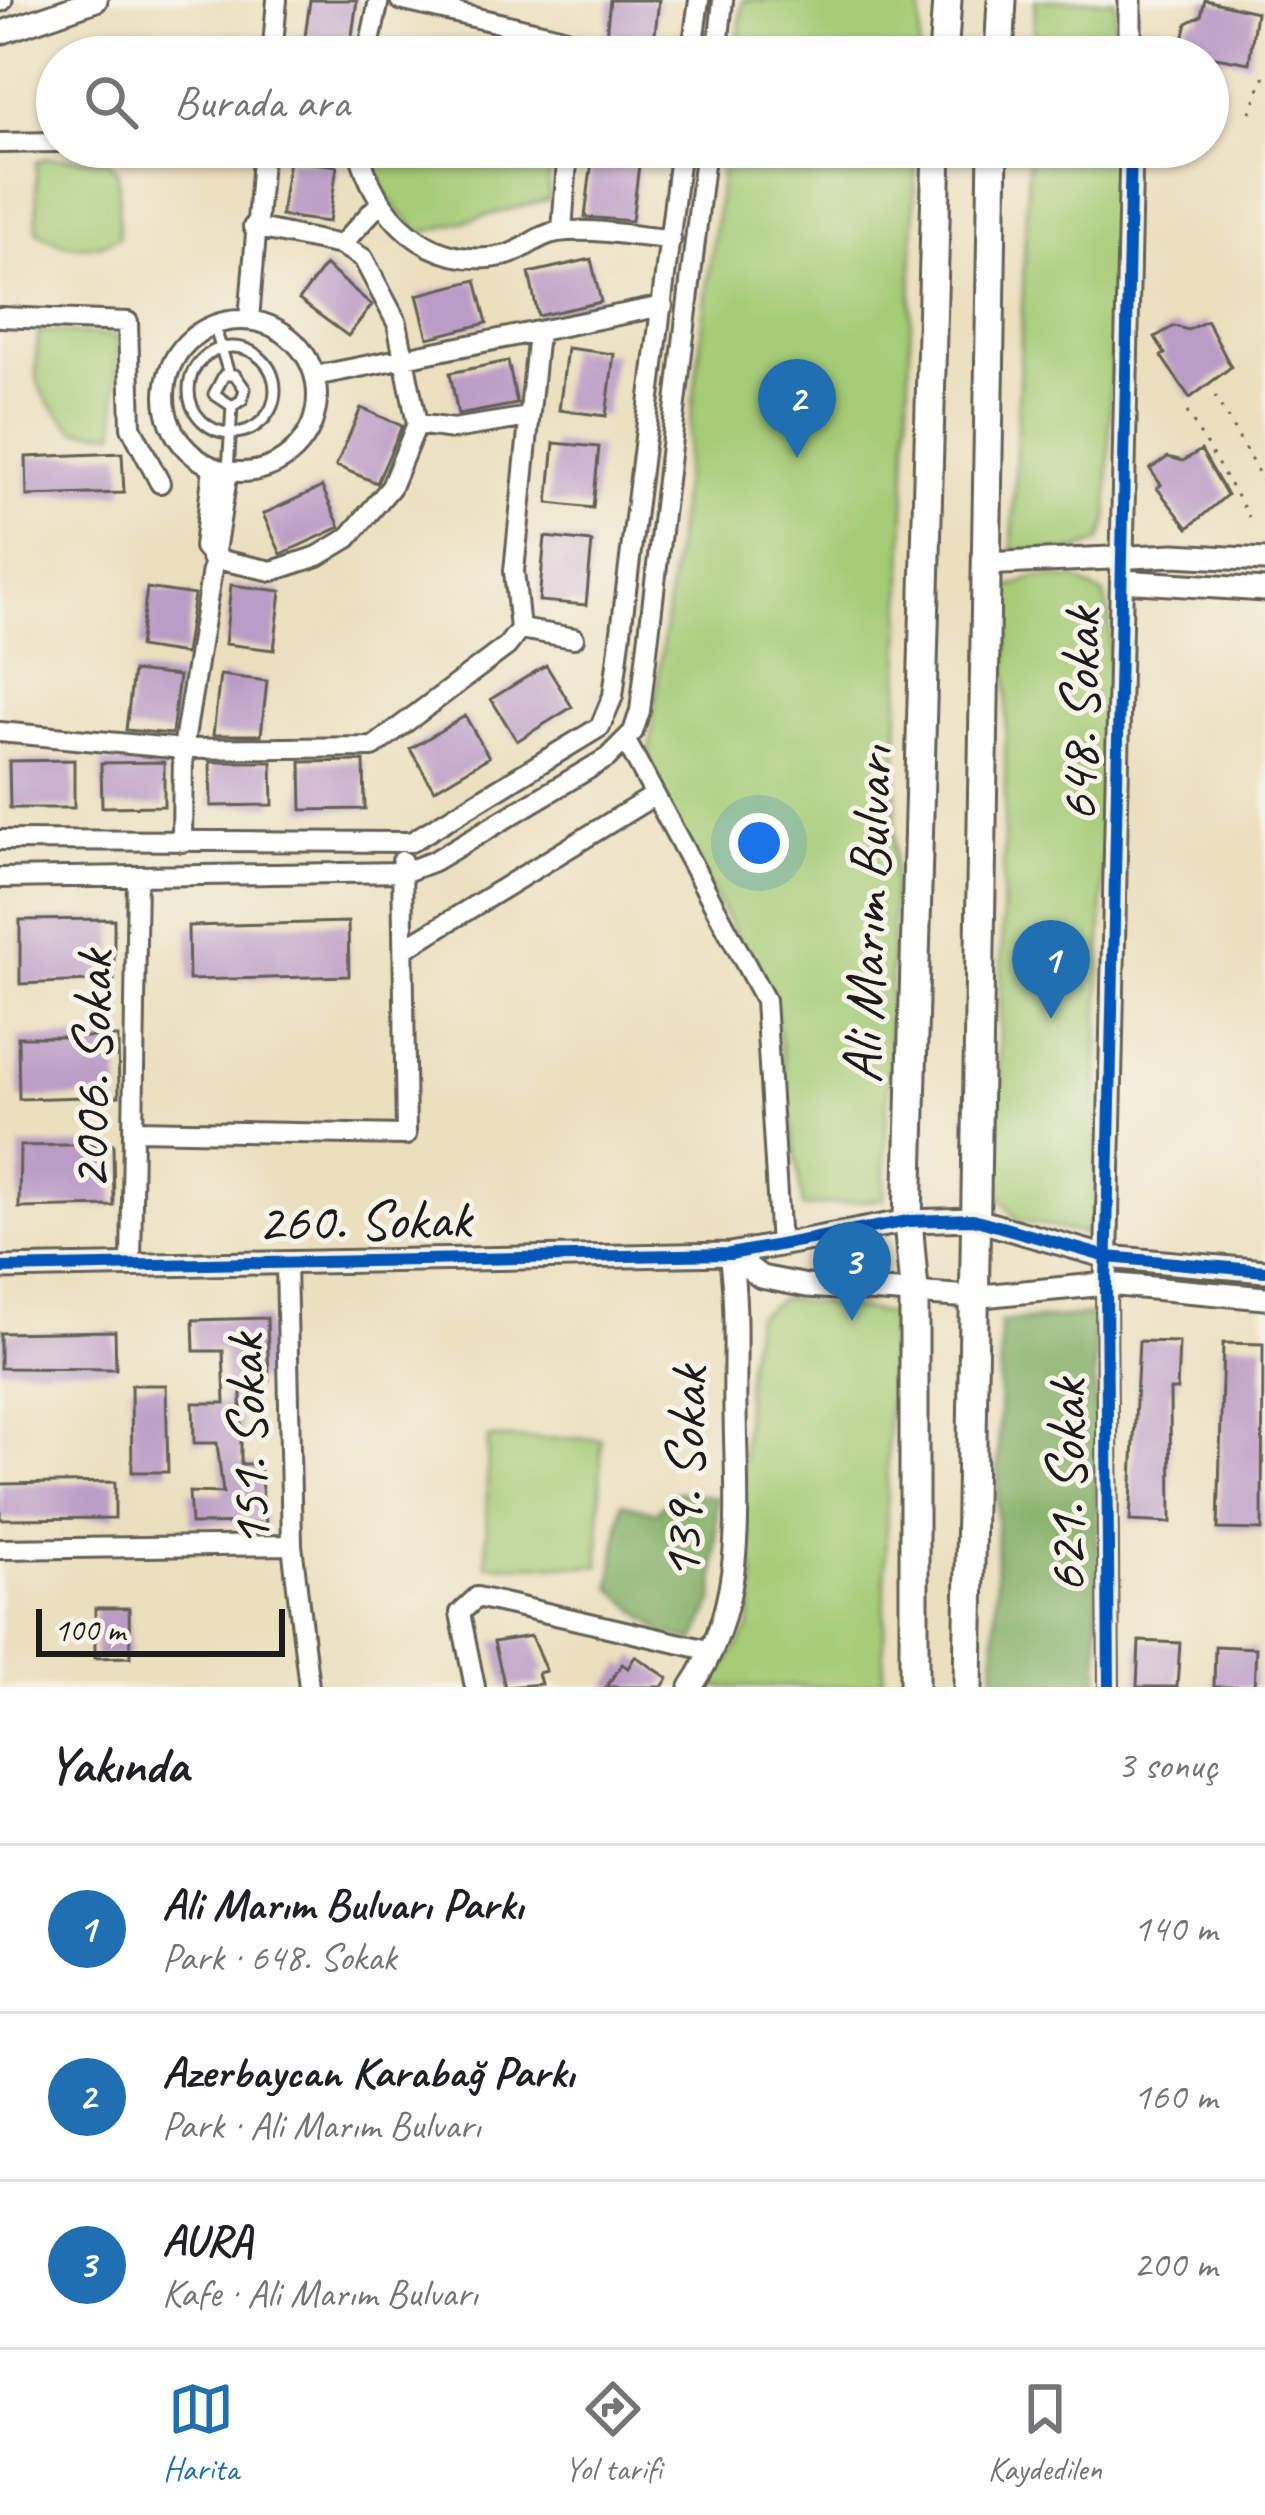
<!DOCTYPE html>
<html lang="tr">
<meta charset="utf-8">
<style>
:root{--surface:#fff;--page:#f6f6f6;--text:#202124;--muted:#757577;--line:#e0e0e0;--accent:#1f6fb2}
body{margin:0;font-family:Caveat,sans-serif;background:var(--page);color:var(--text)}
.scale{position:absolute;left:36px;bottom:30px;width:249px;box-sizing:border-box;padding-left:12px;border:6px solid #1c1c1c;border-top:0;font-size:33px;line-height:42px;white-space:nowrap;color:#1c1c1c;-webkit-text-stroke:9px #f7f3e8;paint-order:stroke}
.you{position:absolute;left:759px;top:843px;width:42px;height:42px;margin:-30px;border:9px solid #fff;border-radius:50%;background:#1a73e8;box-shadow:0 0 0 18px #1a73e833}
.badge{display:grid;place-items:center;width:78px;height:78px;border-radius:50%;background:var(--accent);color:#fff;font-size:39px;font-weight:700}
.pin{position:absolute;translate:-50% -99px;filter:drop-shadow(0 3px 6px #0008)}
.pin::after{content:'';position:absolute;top:63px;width:42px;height:36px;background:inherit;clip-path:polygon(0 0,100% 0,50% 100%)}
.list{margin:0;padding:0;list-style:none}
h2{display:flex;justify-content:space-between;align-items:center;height:156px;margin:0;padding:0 48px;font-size:51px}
h2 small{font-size:39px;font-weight:400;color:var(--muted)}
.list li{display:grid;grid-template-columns:78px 1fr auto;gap:36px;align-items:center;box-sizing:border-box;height:168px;padding:0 48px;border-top:3px solid var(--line)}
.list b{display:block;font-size:45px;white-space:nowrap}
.list p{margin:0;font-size:39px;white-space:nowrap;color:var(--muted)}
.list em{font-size:39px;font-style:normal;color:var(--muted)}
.icon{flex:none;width:66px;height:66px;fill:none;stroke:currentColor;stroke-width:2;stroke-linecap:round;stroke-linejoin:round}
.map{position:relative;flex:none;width:1265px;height:1687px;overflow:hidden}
.search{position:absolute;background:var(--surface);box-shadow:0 3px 9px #0004;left:36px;right:36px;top:36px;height:132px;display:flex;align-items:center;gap:30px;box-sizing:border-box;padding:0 42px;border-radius:66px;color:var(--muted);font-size:45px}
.sheet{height:660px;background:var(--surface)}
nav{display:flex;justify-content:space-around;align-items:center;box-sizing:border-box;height:168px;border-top:3px solid var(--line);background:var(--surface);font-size:33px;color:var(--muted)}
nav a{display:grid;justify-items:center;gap:6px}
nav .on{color:var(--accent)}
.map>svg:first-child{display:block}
</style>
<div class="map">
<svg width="1265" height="1687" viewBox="0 0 1265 1687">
<rect width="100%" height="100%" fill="#f7f3e8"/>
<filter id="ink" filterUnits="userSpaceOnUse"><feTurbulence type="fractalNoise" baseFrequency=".00833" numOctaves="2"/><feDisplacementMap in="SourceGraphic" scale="24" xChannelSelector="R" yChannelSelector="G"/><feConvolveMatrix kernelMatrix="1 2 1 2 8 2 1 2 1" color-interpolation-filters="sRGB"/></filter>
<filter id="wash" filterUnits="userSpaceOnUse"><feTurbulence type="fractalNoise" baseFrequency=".004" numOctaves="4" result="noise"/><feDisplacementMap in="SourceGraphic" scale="48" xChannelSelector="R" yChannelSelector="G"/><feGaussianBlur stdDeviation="2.7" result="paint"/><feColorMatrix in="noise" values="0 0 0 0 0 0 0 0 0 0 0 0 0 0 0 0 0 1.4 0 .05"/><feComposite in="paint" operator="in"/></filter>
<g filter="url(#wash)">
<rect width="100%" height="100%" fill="#ebdfbe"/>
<path fill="#a6cc77" stroke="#61744a" stroke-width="3" d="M 743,0 L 921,0 L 919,57 L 736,57 Z
M 1035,0 L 1115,0 L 1115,57 L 1033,57 Z
M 369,147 L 548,147 L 549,199 L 420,233 C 395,208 373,184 369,147 Z
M 725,147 L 916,147 L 884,1199 L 803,1207 L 775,1009 L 647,770 Z
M 1029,147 L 1115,147 L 1108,522 L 1100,541 L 1075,551 L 1012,551 Z
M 45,158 L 108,160 L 118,172 L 119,237 C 92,252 62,249 37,231 L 36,163 Z
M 39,331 L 117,336 L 116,432 L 76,431 C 37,392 31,387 39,331 Z
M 1036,577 L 1075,579 L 1104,595 L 1110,619 L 1094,1214 L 1085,1234 L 1017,1220 L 997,1191 L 1009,588 Z
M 782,1298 L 890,1314 L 883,1687 L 711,1687 L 749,1629 L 755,1575 L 740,1523 L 747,1366 L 756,1316 Z
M 488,1438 L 601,1439 L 599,1566 L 486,1565 Z"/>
<path fill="#84b068" stroke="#506642" stroke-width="3" d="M 1094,1315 L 1099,1687 L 994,1687 L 1001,1322 Z
M 677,1492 L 717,1497 L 714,1599 L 695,1641 L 663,1633 L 611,1588 L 622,1503 L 656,1512 Z"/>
<g id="blocks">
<path fill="#bb9cc6" d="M 310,0 L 357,0 L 351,43 L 305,37 Z
M 610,0 L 659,0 L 654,42 L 606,36 Z
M 1205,0 L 1256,12 L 1249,63 L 1199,54 L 1201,49 L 1182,44 L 1187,23 L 1201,16 Z
M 289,160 L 337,166 L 329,222 L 281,216 Z
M 592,160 L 639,165 L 632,221 L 585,217 Z
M 591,259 L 601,302 L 538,316 L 529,273 Z
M 325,265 L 372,305 L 348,336 L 299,300 Z
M 476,280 L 487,323 L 428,338 L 417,295 Z
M 1207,321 L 1231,367 L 1190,398 L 1161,356 L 1165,354 L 1155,337 L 1174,326 L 1188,330 Z
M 567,348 L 614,354 L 606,416 L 559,410 Z
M 508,361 L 517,404 L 458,415 L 450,373 Z
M 361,408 L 402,426 L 377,483 L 336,466 Z
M 554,443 L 599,447 L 593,508 L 548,503 Z
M 1201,450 L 1227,495 L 1188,528 L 1157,488 L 1161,485 L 1150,469 L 1168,457 L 1183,461 Z
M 122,453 L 124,493 L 27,496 L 26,457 Z
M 322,487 L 340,527 L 281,554 L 263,514 Z
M 545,537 L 592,542 L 586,605 L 539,601 Z
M 231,585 L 281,591 L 274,650 L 225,644 Z
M 147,588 L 194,595 L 185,654 L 139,647 Z
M 546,665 L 572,707 L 517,741 L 491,699 Z
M 133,671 L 179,676 L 172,734 L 126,730 Z
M 220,675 L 267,681 L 261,735 L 213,735 Z
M 465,716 L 489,757 L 434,790 L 410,749 Z
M 74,760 L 74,808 L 10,808 L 9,761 Z
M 364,761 L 365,809 L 302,810 L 301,762 Z
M 164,762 L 164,806 L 102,807 L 101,763 Z
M 210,762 L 272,762 L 273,805 L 211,806 Z
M 114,919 L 114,980 L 20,984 L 20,920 Z
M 348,922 L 349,976 L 189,980 L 188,926 Z
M 18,1037 L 118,1037 L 119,1096 L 19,1099 Z
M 113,1144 L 114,1206 L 19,1208 L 20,1146 Z
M 267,1318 L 269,1380 L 241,1381 L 241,1464 L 259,1464 L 266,1523 L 191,1524 L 189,1492 L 223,1493 L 217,1443 L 194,1443 L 193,1403 L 225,1403 L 223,1351 L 194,1351 L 193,1320 Z
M 115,1331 L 116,1369 L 0,1368 L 0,1333 Z
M 1139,1341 L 1179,1342 L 1177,1390 L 1170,1390 L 1171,1523 L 1130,1521 Z
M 1223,1343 L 1263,1344 L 1262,1530 L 1218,1529 Z
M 131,1385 L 166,1385 L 168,1472 L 132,1472 Z
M 115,1482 L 115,1518 L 0,1519 L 0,1484 Z
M 95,1608 L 129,1608 L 130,1657 L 95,1658 Z
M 531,1636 L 546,1671 L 538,1673 L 541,1684 L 505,1687 L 494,1642 Z
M 1139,1641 L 1180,1643 L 1177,1687 L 1137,1687 Z
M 1215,1646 L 1256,1648 L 1254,1687 L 1214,1687 Z
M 635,1656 L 668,1678 L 662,1687 L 606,1687 L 622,1664 L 628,1668 Z"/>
</g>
</g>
<g filter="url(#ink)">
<use href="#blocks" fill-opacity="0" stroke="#646055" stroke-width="3"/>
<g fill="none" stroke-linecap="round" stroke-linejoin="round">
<defs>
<path id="service" d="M 214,325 L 229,374
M189 390a43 43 0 1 1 86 0a43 43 0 1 1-86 0Z
M 228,471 L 232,406 L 242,400 L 245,389 L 235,375 L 224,375 L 214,394 L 232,406"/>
<path id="minor" d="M 400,0 L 559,37 L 577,43 L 576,57
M 272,57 L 277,0
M 367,57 L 379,0
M 691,57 L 699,0
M 717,57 L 723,0
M 0,143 L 57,142
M 358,147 C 374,216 430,273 507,255 C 525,250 538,234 558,232 C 592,227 635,237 671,239
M 562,231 L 568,147
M 341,245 L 380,203
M 0,317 L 128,322 L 131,427 L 160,483
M165 396a76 76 0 1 1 152 0a76 76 0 1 1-152 0Z
M 249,320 L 263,147
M 315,376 L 663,306
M 417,424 L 453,429 L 529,417
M 211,555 L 204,547 L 213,467
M 211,558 L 272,571 L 318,556 L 348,538 L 391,487 L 417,424 L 397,323 L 363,258 L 341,245 L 253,227
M 520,629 L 574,638
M 0,732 L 183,749 L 373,747 L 507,646 L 520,629 L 514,571 L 538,332
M 626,741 L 765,1000 L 780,1245
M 0,840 L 411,842 L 600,727 L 613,696 L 681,147
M 182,842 L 183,749 L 228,471
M 0,878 L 405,872 L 434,861 L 607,758 L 633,732 L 640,711 L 706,147
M 404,949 L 655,795
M 135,1130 L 406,1135 L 402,861
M 286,1263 L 292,1545 L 309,1687
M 131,1265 L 137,876
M 1106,1284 L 1109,1687
M 0,1549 L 292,1545
M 475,1687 L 460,1613 L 477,1597 L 712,1651"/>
<path id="tertiary" d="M 0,0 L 1,0
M 1130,0 L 1130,57
M 0,33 L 96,0
M 984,564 L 1174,555 L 1265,560
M 1122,581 L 1265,590
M 730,1254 L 761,1277 L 807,1286 L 972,1297 L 1106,1284 L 1265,1298
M 0,1268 L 730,1254 L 908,1221 L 973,1219 L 1107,1257 L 1265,1271
M 1106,1284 L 1131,147
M 691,1687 C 748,1603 736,1506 735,1411 C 734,1358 738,1307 730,1254"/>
<path id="primary" d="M 943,57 L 947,0
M 999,57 L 1002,0
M 914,1687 L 914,1290 L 908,1221 L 937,147
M 968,1687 L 993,147"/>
</defs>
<use href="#service" stroke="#646055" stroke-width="15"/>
<use href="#minor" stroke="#646055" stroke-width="24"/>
<use href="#tertiary" stroke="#646055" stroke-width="27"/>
<use href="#primary" stroke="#646055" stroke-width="33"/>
<path stroke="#646055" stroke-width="3" stroke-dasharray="3 9" stroke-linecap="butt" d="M 1250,112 L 1265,75
M 1215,396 L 1265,485
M 1187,412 L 1249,517"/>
<use href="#service" stroke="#fff" stroke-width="9"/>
<use href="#minor" stroke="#fff" stroke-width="18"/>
<use href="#tertiary" stroke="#fff" stroke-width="21"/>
<use href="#primary" stroke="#fff" stroke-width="27"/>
<defs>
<path id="cycleway" d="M 0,1268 L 730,1254 L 908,1221 L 973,1219 L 1107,1257 L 1265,1271
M 1109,1687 L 1106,1284 L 1131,147"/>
</defs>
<use href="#cycleway" stroke="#f7f3e8" stroke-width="20"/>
<use href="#cycleway" stroke="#0057b8" stroke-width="12"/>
</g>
</g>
<g text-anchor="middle" stroke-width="10" stroke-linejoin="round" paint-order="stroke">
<g font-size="57" fill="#1c1c1c" stroke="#f7f3e8">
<text transform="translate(1078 715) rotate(-89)" y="20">648. Sokak</text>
<text transform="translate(866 915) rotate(-88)" y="20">Ali Marım Bulvarı</text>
<text transform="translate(90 1070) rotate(-89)" y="20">2006. Sokak</text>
<text transform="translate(364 1219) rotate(-1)" y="20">260. Sokak</text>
<text transform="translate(246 1441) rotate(-92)" y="20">151. Sokak</text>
<text transform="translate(683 1473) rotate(-88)" y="20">139. Sokak</text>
<text transform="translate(1065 1486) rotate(-90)" y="20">621. Sokak</text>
</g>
</g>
</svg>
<div class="scale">100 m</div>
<div class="you"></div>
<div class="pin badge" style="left:1051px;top:1019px">1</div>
<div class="pin badge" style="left:797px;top:458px">2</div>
<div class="pin badge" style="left:852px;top:1321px">3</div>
<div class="search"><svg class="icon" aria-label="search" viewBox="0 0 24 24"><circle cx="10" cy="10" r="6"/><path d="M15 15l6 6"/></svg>Burada ara</div>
</div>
<section class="sheet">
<h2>Yakında<small>3 sonuç</small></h2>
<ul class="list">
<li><span class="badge">1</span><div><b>Ali Marım Bulvarı Parkı</b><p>Park · 648. Sokak</p></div><em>140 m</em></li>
<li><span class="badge">2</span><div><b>Azerbaycan Karabağ Parkı</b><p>Park · Ali Marım Bulvarı</p></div><em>160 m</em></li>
<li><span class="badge">3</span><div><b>AURA</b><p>Kafe · Ali Marım Bulvarı</p></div><em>200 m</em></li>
</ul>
</section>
<nav>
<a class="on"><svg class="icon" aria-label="map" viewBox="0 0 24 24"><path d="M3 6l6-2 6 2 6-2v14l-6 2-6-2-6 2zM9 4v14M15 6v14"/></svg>Harita</a>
<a><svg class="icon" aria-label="directions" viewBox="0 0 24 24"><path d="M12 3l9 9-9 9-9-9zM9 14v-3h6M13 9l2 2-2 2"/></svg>Yol tarifi</a>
<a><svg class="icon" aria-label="saved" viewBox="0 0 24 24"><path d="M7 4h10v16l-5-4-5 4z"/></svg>Kaydedilen</a>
</nav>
